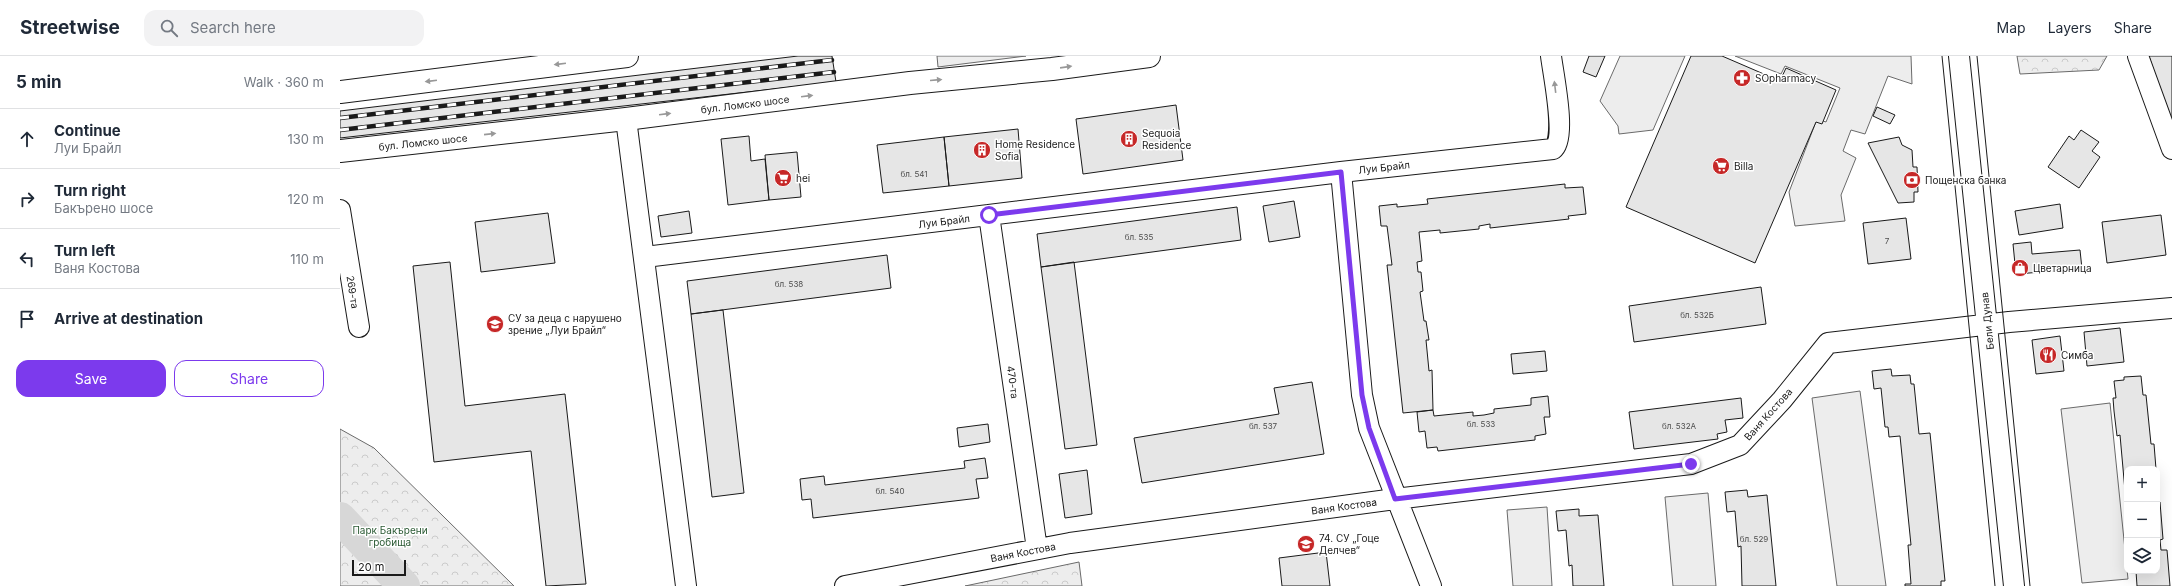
<!DOCTYPE html>
<meta charset="utf-8">
<style>
:root{--surface:#fff;--page:#f2f2f3;--text:#1f2937;--muted:#747a83;--line:#e0e1e3;--accent:#7c3aed}
body{margin:0;font-family:Inter,sans-serif;background:var(--page);color:var(--text)}
.controls{position:absolute;right:12px;bottom:12px;display:grid;overflow:hidden;border-radius:8px;box-shadow:0 4px 16px #0002}
.controls button{width:36px;height:36px;display:grid;place-items:center;padding:0;border:0;border-bottom:1px solid var(--line);background:var(--surface);color:var(--text);font:20px sans-serif}
.scale{position:absolute;left:12px;bottom:10px;width:54px;box-sizing:border-box;padding-left:4px;border:2px solid #1a1a1a;border-top:0;font-size:11px;line-height:14px;white-space:nowrap;color:#1a1a1a;-webkit-text-stroke:3px #fff;paint-order:stroke}
.stop{position:absolute;width:12px;height:12px;margin:-9px;border:3px solid #7c3aed;border-radius:50%;background:#fff}
.stop.end{background:#7c3aed;border-color:#fff;box-shadow:0 1px 4px #0008}
.list{margin:0;padding:0;list-style:none}
h2{display:flex;justify-content:space-between;align-items:center;height:52px;margin:0;padding:0 16px;font-size:17px}
h2 small{font-size:13px;font-weight:400;color:var(--muted)}
.list li{display:grid;grid-template-columns:26px 1fr auto;gap:12px;align-items:center;box-sizing:border-box;height:60px;padding:0 16px;border-top:1px solid var(--line)}
.list b{display:block;font-size:15px;white-space:nowrap}
.list p{margin:0;font-size:13px;white-space:nowrap;color:var(--muted)}
.list em{font-size:13px;font-style:normal;color:var(--muted)}
.actions{display:flex;gap:8px;padding:12px 16px}
.actions a{flex:1;padding:9px 0;border:1px solid var(--accent);border-radius:12px;text-align:center;font-size:14px;color:var(--accent)}
.actions .main{background:var(--accent);color:#fff}
.icon{flex:none;width:22px;height:22px;fill:none;stroke:currentColor;stroke-width:2;stroke-linecap:round;stroke-linejoin:round}
.map{position:relative;flex:none;width:1832px;height:530px;overflow:hidden}
header{display:flex;align-items:center;gap:24px;box-sizing:border-box;height:56px;padding:0 20px;background:var(--surface);border-bottom:1px solid var(--line)}
header strong{font-size:19px}
nav{display:flex;gap:22px;margin-inline-start:auto;font-size:14px}
.search{width:280px;height:36px;background:var(--page);display:flex;align-items:center;gap:10px;box-sizing:border-box;padding:0 14px;border-radius:12px;color:var(--muted);font-size:15px}
main{display:flex}
aside{flex:1;background:var(--surface)}
.map>svg:first-child{display:block}
</style>
<header>
<strong>Streetwise</strong>
<div class="search"><svg class="icon" aria-label="search" viewBox="0 0 24 24"><circle cx="10" cy="10" r="6"/><path d="M15 15l6 6"/></svg>Search here</div>
<nav><a>Map</a><a>Layers</a><a>Share</a></nav>
</header>
<main>
<aside>
<h2>5 min<small>Walk · 360 m</small></h2>
<ul class="list">
<li><svg class="icon" aria-label="ahead" viewBox="0 0 24 24"><path d="M12 20V5M6 11l6-6 6 6"/></svg><div><b>Continue</b><p>Луи Брайл</p></div><em>130 m</em></li>
<li><svg class="icon" aria-label="right" viewBox="0 0 24 24"><path d="M7 20v-9h11M14 6l5 5-5 5"/></svg><div><b>Turn right</b><p>Бакърено шосе</p></div><em>120 m</em></li>
<li><svg class="icon" aria-label="left" viewBox="0 0 24 24"><path d="M17 20v-9H6M10 6l-5 5 5 5"/></svg><div><b>Turn left</b><p>Ваня Костова</p></div><em>110 m</em></li>
<li><svg class="icon" aria-label="arrive" viewBox="0 0 24 24"><path d="M6 21V4h12l-3 4 3 4H6"/></svg><div><b>Arrive at destination</b></div></li>
</ul>
<div class="actions"><a class="main">Save</a><a>Share</a></div>
</aside>
<div class="map">
<svg width="1832" height="530" viewBox="0 0 1832 530">
<defs>
<pattern id="park-crowns" width="20" height="18" patternUnits="userSpaceOnUse"><rect width="20" height="18" fill="#ededed"/><path d="M2 6a3 3 0 1 1 6 0M12 15a3 3 0 1 1 6 0" fill="none" stroke="#cbcbcb"/></pattern>
</defs>
<rect width="100%" height="100%" fill="#fff"/>
<path fill="#ededed" stroke="#6a6a6a" d="M 597,0 L 686,0 L 598,11 Z
M 1280,0 L 1345,0 L 1313,74 L 1279,78 L 1278,70 L 1260,45 Z
M 1395,0 L 1571,0 L 1572,28 L 1548,20 L 1525,78 L 1511,74 L 1503,95 L 1516,102 L 1501,139 L 1505,165 L 1455,170 L 1449,136 L 1477,63 L 1486,66 L 1500,32 L 1445,10 L 1441,18 Z
M 1520,335 L 1546,530 L 1497,530 L 1472,342 Z
M 1770,347 L 1788,523 L 1742,527 L 1721,353 Z
M 1368,437 L 1376,530 L 1333,530 L 1325,441 Z
M 1207,451 L 1212,530 L 1173,530 L 1167,454 Z"/>
<path fill="url(#park-crowns)" stroke="#6a6a6a" d="M 1677,0 L 1767,0 L 1759,14 L 1680,18 Z
M 0,373 L 34,392 L 174,530 L 0,530 Z
M 739,506 L 742,530 L 625,530 Z"/>
<g fill="none" stroke-linecap="round" stroke-linejoin="round">
<path stroke="#d7d7d7" stroke-width="32" d="M 0,462 L 64,530"/>
</g>
<path fill="#e6e6e6" stroke="#1a1a1a" d="M 458,0 L 492,0 L 496,26 L 0,82 L 0,55 Z
M 1249,0 L 1265,0 L 1256,21 L 1243,16 Z
M 1351,0 L 1382,0 L 1440,25 L 1446,12 L 1496,34 L 1482,68 L 1476,66 L 1415,207 L 1286,151 Z
M 1809,0 L 1832,0 L 1832,73 Z
M 836,49 L 843,104 L 743,118 L 736,63 Z
M 1537,51 L 1555,59 L 1550,68 L 1533,60 Z
M 678,73 L 682,122 L 609,130 L 604,81 Z
M 1741,74 L 1759,86 L 1752,95 L 1760,101 L 1739,132 L 1708,111 L 1729,80 L 1734,84 Z
M 409,80 L 411,105 L 425,103 L 429,144 L 388,149 L 381,83 Z
M 604,81 L 609,130 L 543,137 L 537,89 Z
M 1559,81 L 1562,89 L 1572,94 L 1573,111 L 1577,111 L 1578,136 L 1574,136 L 1574,146 L 1558,147 L 1528,87 Z
M 457,96 L 461,141 L 429,144 L 425,99 Z
M 1225,128 L 1225,132 L 1243,131 L 1246,158 L 1228,160 L 1229,163 L 1150,172 L 1150,168 L 1139,170 L 1139,173 L 1100,177 L 1100,174 L 1079,176 L 1082,205 L 1077,206 L 1078,216 L 1081,216 L 1083,235 L 1080,236 L 1084,265 L 1086,265 L 1089,284 L 1086,284 L 1089,315 L 1092,314 L 1093,354 L 1063,357 L 1047,209 L 1052,209 L 1047,170 L 1041,170 L 1039,150 L 1057,148 L 1057,151 L 1088,148 L 1087,143 Z
M 954,145 L 960,181 L 929,186 L 923,150 Z
M 1720,148 L 1723,172 L 1679,179 L 1675,155 Z
M 897,151 L 901,184 L 701,211 L 697,178 Z
M 349,155 L 352,177 L 321,181 L 318,160 Z
M 208,157 L 215,207 L 141,216 L 135,166 Z
M 1821,159 L 1826,199 L 1767,207 L 1762,166 Z
M 1566,162 L 1571,203 L 1528,208 L 1523,167 Z
M 1691,186 L 1692,198 L 1740,194 L 1742,213 L 1676,218 L 1673,188 Z
M 547,199 L 551,232 L 351,258 L 347,225 Z
M 110,206 L 125,350 L 225,338 L 246,528 L 206,530 L 191,395 L 94,406 L 73,210 Z
M 734,206 L 757,389 L 725,393 L 701,211 Z
M 1421,231 L 1426,268 L 1294,286 L 1289,250 Z
M 383,254 L 404,437 L 372,441 L 351,258 Z
M 1780,272 L 1784,306 L 1747,310 L 1744,276 Z
M 1720,280 L 1724,315 L 1696,318 L 1692,284 Z
M 1205,295 L 1207,315 L 1173,318 L 1171,298 Z
M 1551,313 L 1552,320 L 1570,319 L 1571,328 L 1574,328 L 1579,378 L 1590,377 L 1605,525 L 1601,525 L 1601,530 L 1565,530 L 1565,528 L 1571,528 L 1568,489 L 1571,489 L 1560,380 L 1549,381 L 1548,371 L 1545,371 L 1541,332 L 1534,333 L 1532,315 Z
M 1801,320 L 1803,339 L 1806,339 L 1811,388 L 1814,388 L 1816,413 L 1787,413 L 1787,457 L 1780,379 L 1777,380 L 1774,355 L 1773,342 L 1776,342 L 1774,325 L 1784,324 L 1784,321 Z
M 972,326 L 984,398 L 802,427 L 794,382 L 939,358 L 934,332 Z
M 1208,340 L 1210,361 L 1204,361 L 1206,378 L 1195,380 L 1195,384 L 1098,395 L 1097,391 L 1087,392 L 1085,375 L 1079,376 L 1077,356 L 1093,354 L 1094,360 L 1133,356 L 1133,360 L 1144,359 L 1154,357 L 1154,353 L 1191,349 L 1191,342 Z
M 1401,342 L 1403,362 L 1385,364 L 1387,376 L 1377,378 L 1378,383 L 1294,393 L 1289,356 Z
M 648,368 L 650,386 L 619,391 L 617,372 Z
M 645,402 L 648,422 L 636,423 L 639,442 L 473,462 L 471,443 L 462,444 L 460,423 L 484,420 L 485,429 L 625,412 L 624,405 Z
M 747,414 L 752,458 L 725,462 L 719,418 Z
M 1407,434 L 1408,441 L 1427,439 L 1436,530 L 1402,530 L 1401,490 L 1398,491 L 1395,455 L 1387,456 L 1385,436 Z
M 1817,446 L 1820,446 L 1823,483 L 1820,484 L 1821,494 L 1827,494 L 1830,530 L 1797,530 L 1796,515 L 1817,515 Z
M 1239,453 L 1239,460 L 1258,459 L 1264,530 L 1233,530 L 1232,509 L 1229,510 L 1226,474 L 1218,475 L 1216,455 Z
M 986,496 L 990,530 L 942,530 L 939,502 Z"/>
<g fill="none" stroke-linecap="round" stroke-linejoin="round">
<defs>
<path id="minor" d="M 1619,0 L 1674,530
M 1798,0 L 1832,93
M 286,63 L 346,530
M 1001,116 L 1022,339 L 1029,372 L 1091,530
M 0,154 L 19,271
M 649,159 L 697,493
M 305,201 L 1001,116 L 1213,93 C 1227,83 1213,17 1211,0
M 505,530 L 730,487 L 1055,443 L 1351,408 L 1400,389 L 1442,344 L 1488,287 L 1669,266 L 1832,252"/>
<path id="major" d="M 0,36 L 287,0
M 0,95 L 286,63 L 570,27 L 712,13 L 809,0"/>
</defs>
<use href="#minor" stroke="#1a1a1a" stroke-width="22"/>
<use href="#major" stroke="#1a1a1a" stroke-width="24"/>
<use href="#minor" stroke="#fff" stroke-width="20"/>
<use href="#major" stroke="#fff" stroke-width="22"/>
<path stroke="#1a1a1a" stroke-width="1" d="M 1602,0 L 1655,530
M 1637,0 L 1690,530"/>
<defs>
<path id="rail" d="M 0,62 L 492,4
M 0,74 L 494,16"/>
</defs>
<use href="#rail" stroke="#1a1a1a" stroke-width="4.5"/>
<use href="#rail" stroke="#fff" stroke-width="3" stroke-dasharray="9" stroke-linecap="butt"/>
</g>
<defs><path id="oneway-solid" d="M-6-.8H1V-3.2L6.5 0L1 3.2V.8H-6Z"/></defs>
<g fill="#989898">
<use href="#oneway-solid" transform="translate(220 8) rotate(173)"/>
<use href="#oneway-solid" transform="translate(726 11) rotate(-8)"/>
<use href="#oneway-solid" transform="translate(596 24) rotate(-5)"/>
<use href="#oneway-solid" transform="translate(91 25) rotate(173)"/>
<use href="#oneway-solid" transform="translate(1215 31) rotate(-97)"/>
<use href="#oneway-solid" transform="translate(467 40) rotate(-7)"/>
<use href="#oneway-solid" transform="translate(325 58) rotate(-7)"/>
<use href="#oneway-solid" transform="translate(150 78) rotate(-6)"/>
</g>
<g fill="none" stroke-linecap="round" stroke-linejoin="round">
<path stroke="#7c3aed" stroke-width="5" d="M 649,159 L 1001,116 L 1022,339 L 1029,372 L 1055,443 L 1351,408"/>
</g>
<defs>
<symbol id="pharmacy-disc" viewBox="-11 -11 22 22"><circle r="9.5" fill="#c62828" stroke="#fff"/><path d="M-2-6h4v4h4v4h-4v4h-4v-4h-4v-4h4Z" fill="#fff"/></symbol>
<symbol id="building-disc" viewBox="-11 -11 22 22"><circle r="9.5" fill="#c62828" stroke="#fff"/><path d="M-4-6H4V6H1V3H-1V6H-4ZM-2.5-4.3h1.7v1.8h-1.7ZM.8-4.3h1.7v1.8H.8ZM-2.5-1h1.7V.8h-1.7ZM.8-1h1.7V.8H.8Z" fill="#fff"/></symbol>
<symbol id="supermarket-disc" viewBox="-11 -11 22 22"><circle r="9.5" fill="#c62828" stroke="#fff"/><path d="M-6-5.5h2.5l.6 2H6L4.5 2H-2.5L-4.4-4H-6ZM-1.5 3.2a1.3 1.3 0 1 0 .1 0ZM3 3.2a1.3 1.3 0 1 0 .1 0Z" fill="#fff"/></symbol>
<symbol id="bank-disc" viewBox="-11 -11 22 22"><circle r="9.5" fill="#c62828" stroke="#fff"/><path d="M-6-4H6V4H-6ZM0-2.3a2.3 2.3 0 1 0 0 4.6a2.3 2.3 0 1 0 0-4.6Z" fill="#fff"/></symbol>
<symbol id="shop-disc" viewBox="-11 -11 22 22"><circle r="9.5" fill="#c62828" stroke="#fff"/><path d="M-5-2.5h2.3a2.7 3.5 0 0 1 5.4 0H5L5.5 6h-11ZM-1.5-2.5h3a1.5 2.3 0 0 0-3 0Z" fill="#fff"/></symbol>
<symbol id="school-disc" viewBox="-11 -11 22 22"><circle r="9.5" fill="#c62828" stroke="#fff"/><path d="M0-5L7-2L0 1L-7-2ZM-4 1L0 2.5L4 1V4Q0 6-4 4Z" fill="#fff"/></symbol>
<symbol id="restaurant-disc" viewBox="-11 -11 22 22"><circle r="9.5" fill="#c62828" stroke="#fff"/><path d="M-5-6h1v4h1v-4h1v4h1v-4h1v5L-1.5 .5V6h-2V.5L-5-1ZM5-6V6H3V1.5H1.5Q1.5-4 5-6Z" fill="#fff"/></symbol>
</defs>
<g fill-rule="evenodd">
<use href="#pharmacy-disc" x="1392" y="12" width="20" height="20"/>
<use href="#building-disc" x="779" y="73" width="20" height="20"/>
<use href="#building-disc" x="632" y="84" width="20" height="20"/>
<use href="#supermarket-disc" x="1371" y="100" width="20" height="20"/>
<use href="#supermarket-disc" x="433" y="112" width="20" height="20"/>
<use href="#bank-disc" x="1562" y="114" width="20" height="20"/>
<use href="#shop-disc" x="1670" y="202" width="20" height="20"/>
<use href="#school-disc" x="145" y="258" width="20" height="20"/>
<use href="#restaurant-disc" x="1698" y="289" width="20" height="20"/>
<use href="#school-disc" x="956" y="478" width="20" height="20"/>
</g>
<g text-anchor="middle" stroke-width="3" stroke-linejoin="round" paint-order="stroke">
<g font-size="8" fill="#4d4d4d">
<text x="574" y="121">бл. 541</text>
<text x="799" y="184">бл. 535</text>
<text x="1547" y="188">7</text>
<text x="449" y="231">бл. 538</text>
<text x="1357" y="262">бл. 532Б</text>
<text x="1141" y="371">бл. 533</text>
<text x="923" y="373">бл. 537</text>
<text x="1339" y="373">бл. 532А</text>
<text x="550" y="438">бл. 540</text>
<text x="1414" y="486">бл. 529</text>
</g>
<g font-size="10" fill="#1a1a1a" stroke="#fff" text-anchor="start">
<text x="1415" y="26">SOpharmacy</text>
<text x="802" y="81">Sequoia<tspan x="802" dy="12">Residence</tspan></text>
<text x="655" y="92">Home Residence<tspan x="655" dy="12">Sofia</tspan></text>
<text x="1394" y="114">Billa</text>
<text x="456" y="126">hei</text>
<text x="1585" y="128">Пощенска банка</text>
<text x="1693" y="216">Цветарница</text>
<text x="168" y="266">СУ за деца с нарушено<tspan x="168" dy="12">зрение „Луи Брайл“</tspan></text>
<text x="1721" y="303">Симба</text>
<text x="979" y="486">74. СУ „Гоце<tspan x="979" dy="12">Делчев“</tspan></text>
</g>
<g font-size="10" fill="#1a1a1a" stroke="#fff">
<text transform="translate(405 48) rotate(-7)" y="4">бул. Ломско шосе</text>
<text transform="translate(83 86) rotate(-6)" y="4">бул. Ломско шосе</text>
<text transform="translate(1044 111) rotate(-6)" y="4">Луи Брайл</text>
<text transform="translate(604 165) rotate(-7)" y="4">Луи Брайл</text>
<text transform="translate(13 236) rotate(81)" y="4">269-та</text>
<text transform="translate(1647 265) rotate(-96)" y="4">Бели Дунав</text>
<text transform="translate(673 326) rotate(82)" y="4">470-та</text>
<text transform="translate(1428 358) rotate(-48)" y="4">Ваня Костова</text>
<text transform="translate(1004 450) rotate(-8)" y="4">Ваня Костова</text>
<text transform="translate(683 496) rotate(-11)" y="4">Ваня Костова</text>
</g>
<g font-size="10" fill="#2b5a34" stroke="#fff">
<text x="50" y="478">Парк Бакърени<tspan x="50" dy="12">гробища</tspan></text>
</g>
</g>
</svg>
<div class="controls">
<button>+</button>
<button>−</button>
<button><svg class="icon" aria-label="layers" viewBox="0 0 24 24"><path d="M12 4l9 5-9 5-9-5zM3 14l9 5 9-5"/></svg></button>
</div>
<div class="scale">20 m</div>
<div class="stop" style="left:649px;top:159px"></div>
<div class="stop end" style="left:1351px;top:408px"></div>
</div>
</main>
